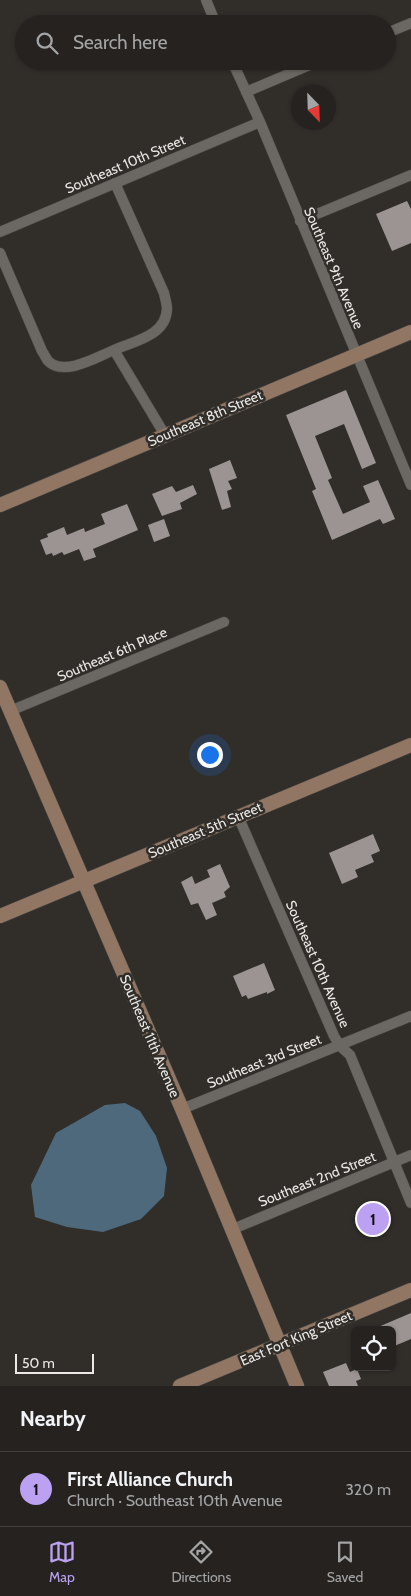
<!DOCTYPE html>
<meta charset="utf-8">
<style>
:root{--surface:#252220;--page:#2d2a29;--text:#f1f3f6;--muted:#a3a4a5;--line:#423f3e;--accent:#bca0f2}
body{margin:0;font-family:Cabin,sans-serif;background:var(--page);color:var(--text)}
.controls{position:absolute;right:15px;bottom:15px;display:grid;overflow:hidden;border-radius:8px;box-shadow:0 1px 4px #0004}
.controls button{width:45px;height:45px;display:grid;place-items:center;padding:0;border:0;border-bottom:1px solid var(--line);background:var(--surface);color:var(--text);font:25px sans-serif}
.compass{position:absolute;left:291px;top:85px;width:45px;height:45px;border-radius:50%;background:var(--surface);box-shadow:0 1px 4px #0004;rotate:157deg}
.scale{position:absolute;left:15px;bottom:12px;width:79px;box-sizing:border-box;padding-left:5px;border:2px solid #ebe9e6;border-top:0;font-size:14px;line-height:18px;white-space:nowrap;color:#ebe9e6;-webkit-text-stroke:4px #312e2a;paint-order:stroke}
.you{position:absolute;left:209px;top:754px;width:18px;height:18px;margin:-12px;border:4px solid #fff;border-radius:50%;background:#1a73e8;box-shadow:0 0 0 8px #1a73e833}
.badge{display:grid;place-items:center;width:32px;height:32px;border-radius:50%;background:var(--accent);color:#111;font-size:16px;font-weight:700}
.pin{position:absolute;translate:-50% -50%;border:2px solid #fff;box-shadow:0 1px 5px #0006}
.list{margin:0;padding:0;list-style:none}
h2{display:flex;justify-content:space-between;align-items:center;height:65px;margin:0;padding:0 20px;font-size:21px}
h2 small{font-size:16px;font-weight:400;color:var(--muted)}
.list li{display:grid;grid-template-columns:32px 1fr auto;gap:15px;align-items:center;box-sizing:border-box;height:75px;padding:0 20px;border-top:1px solid var(--line)}
.list b{display:block;font-size:19px;white-space:nowrap}
.list p{margin:0;font-size:16px;white-space:nowrap;color:var(--muted)}
.list em{font-size:16px;font-style:normal;color:var(--muted)}
.icon{flex:none;width:28px;height:28px;fill:none;stroke:currentColor;stroke-width:2;stroke-linecap:round;stroke-linejoin:round}
.map{position:relative;flex:none;width:411px;height:1386px;overflow:hidden}
.search{position:absolute;background:var(--surface);box-shadow:0 1px 4px #0004;left:15px;right:15px;top:15px;height:55px;display:flex;align-items:center;gap:12px;box-sizing:border-box;padding:0 18px;border-radius:28px;color:var(--muted);font-size:19px}
.sheet{height:140px;background:var(--surface)}
nav{display:flex;justify-content:space-around;align-items:center;box-sizing:border-box;height:70px;border-top:1px solid var(--line);background:var(--surface);font-size:14px;color:var(--muted)}
nav a{display:grid;justify-items:center;gap:2px}
nav .on{color:var(--accent)}
.map>svg:first-child{display:block}
</style>
<div class="map">
<svg width="411" height="1386" viewBox="0 0 411 1386">
<rect width="100%" height="100%" fill="#312e2a"/>
<path fill="#4f697c" d="M 125,1103 L 140,1111 L 156,1136 L 167,1168 L 164,1196 L 141,1219 L 103,1232 L 67,1227 L 35,1217 L 31,1185 L 56,1133 L 105,1105 Z"/>
<path fill="#9b9493" d="M 407,201 L 411,209 L 411,243 L 392,251 L 376,214 Z
M 346,390 L 376,463 L 362,469 L 344,424 L 315,436 L 332,478 L 328,480 L 343,514 L 370,502 L 363,486 L 378,480 L 395,519 L 383,524 L 380,519 L 332,540 L 312,491 L 316,489 L 286,415 Z
M 230,460 L 237,478 L 228,481 L 232,489 L 227,491 L 231,507 L 222,510 L 209,469 Z
M 193,485 L 197,494 L 180,503 L 182,509 L 162,516 L 152,494 L 172,486 L 176,492 Z
M 127,504 L 138,530 L 93,549 L 96,557 L 84,561 L 79,549 L 64,555 L 62,552 L 53,556 L 52,553 L 46,555 L 40,540 L 48,537 L 47,534 L 64,527 L 67,535 L 84,528 L 85,532 L 105,524 L 101,514 Z
M 164,519 L 170,536 L 154,542 L 148,525 Z
M 373,834 L 380,851 L 371,855 L 374,862 L 355,870 L 358,877 L 342,884 L 329,853 Z
M 220,864 L 230,887 L 224,892 L 226,897 L 212,903 L 217,915 L 206,920 L 198,903 L 191,905 L 181,882 L 192,876 L 195,884 L 210,877 L 207,870 Z
M 264,963 L 275,990 L 267,994 L 267,992 L 248,999 L 246,995 L 242,997 L 233,976 Z
M 411,1313 L 411,1339 L 392,1347 L 392,1330 L 371,1330 Z
M 346,1363 L 350,1372 L 357,1369 L 361,1379 L 356,1381 L 358,1386 L 329,1386 L 323,1372 Z"/>
<g fill="none" stroke-linecap="round" stroke-linejoin="round">
<defs>
<path id="street" d="M 206,0 L 216,24
M 387,33 L 411,23
M 232,61 L 260,122 L 411,485
M 246,92 L 319,61
M 300,221 L 411,175
M 0,232 L 260,122
M 0,253 L 42,351 C 44,354 46,358 48,361 C 64,377 97,357 114,350 L 165,435
M 114,350 C 134,341 166,336 167,309 C 167,304 165,298 164,293 L 115,183
M 10,711 L 224,622
M 238,816 L 334,1036 L 340,1046 L 350,1055 L 411,1203
M 182,1109 L 411,1016
M 233,1229 L 411,1155"/>
<path id="secondary" d="M 0,505 L 411,332
M 0,687 L 182,1109 L 297,1386
M 0,916 L 411,745
M 180,1386 L 411,1290"/>
</defs>
<use href="#street" stroke="#504d49" stroke-width="11"/>
<use href="#secondary" stroke="#504d49" stroke-width="15"/>
<use href="#street" stroke="#6b6863" stroke-width="10"/>
<use href="#secondary" stroke="#917763" stroke-width="14"/>
</g>
<g text-anchor="middle" stroke-width="5" stroke-linejoin="round" paint-order="stroke">
<g font-size="14" fill="#ebe9e6" stroke="#312e2a">
<text transform="translate(125 164) rotate(-23)" y="5">Southeast 10th Street</text>
<text transform="translate(334 268) rotate(67)" y="5">Southeast 9th Avenue</text>
<text transform="translate(205 418) rotate(-23)" y="5">Southeast 8th Street</text>
<text transform="translate(112 654) rotate(-23)" y="5">Southeast 6th Place</text>
<text transform="translate(205 830) rotate(-23)" y="5">Southeast 5th Street</text>
<text transform="translate(318 964) rotate(66)" y="5">Southeast 10th Avenue</text>
<text transform="translate(150 1036) rotate(67)" y="5">Southeast 11th Avenue</text>
<text transform="translate(264 1061) rotate(-22)" y="5">Southeast 3rd Street</text>
<text transform="translate(317 1179) rotate(-22)" y="5">Southeast 2nd Street</text>
<text transform="translate(296 1338) rotate(-23)" y="5">East Fort King Street</text>
</g>
</g>
</svg>
<div class="controls">
<button><svg class="icon" aria-label="locate" viewBox="0 0 24 24"><circle cx="12" cy="12" r="6"/><path d="M12 2v4M12 18v4M2 12h4M18 12h4"/></svg></button>
</div>
<svg class="compass" viewBox="-18 -18 36 36"><path d="M0-13l5 13h-10z" fill="#e53935"/><path d="M0 13l5-13h-10z" fill="#a3a4a5"/></svg>
<div class="scale">50 m</div>
<div class="you"></div>
<div class="pin badge" style="left:373px;top:1219px">1</div>
<div class="search"><svg class="icon" aria-label="search" viewBox="0 0 24 24"><circle cx="10" cy="10" r="6"/><path d="M15 15l6 6"/></svg>Search here</div>
</div>
<section class="sheet">
<h2>Nearby<small></small></h2>
<ul class="list">
<li><span class="badge">1</span><div><b>First Alliance Church</b><p>Church · Southeast 10th Avenue</p></div><em>320 m</em></li>
</ul>
</section>
<nav>
<a class="on"><svg class="icon" aria-label="map" viewBox="0 0 24 24"><path d="M3 6l6-2 6 2 6-2v14l-6 2-6-2-6 2zM9 4v14M15 6v14"/></svg>Map</a>
<a><svg class="icon" aria-label="directions" viewBox="0 0 24 24"><path d="M12 3l9 9-9 9-9-9zM9 14v-3h6M13 9l2 2-2 2"/></svg>Directions</a>
<a><svg class="icon" aria-label="saved" viewBox="0 0 24 24"><path d="M7 4h10v16l-5-4-5 4z"/></svg>Saved</a>
</nav>
